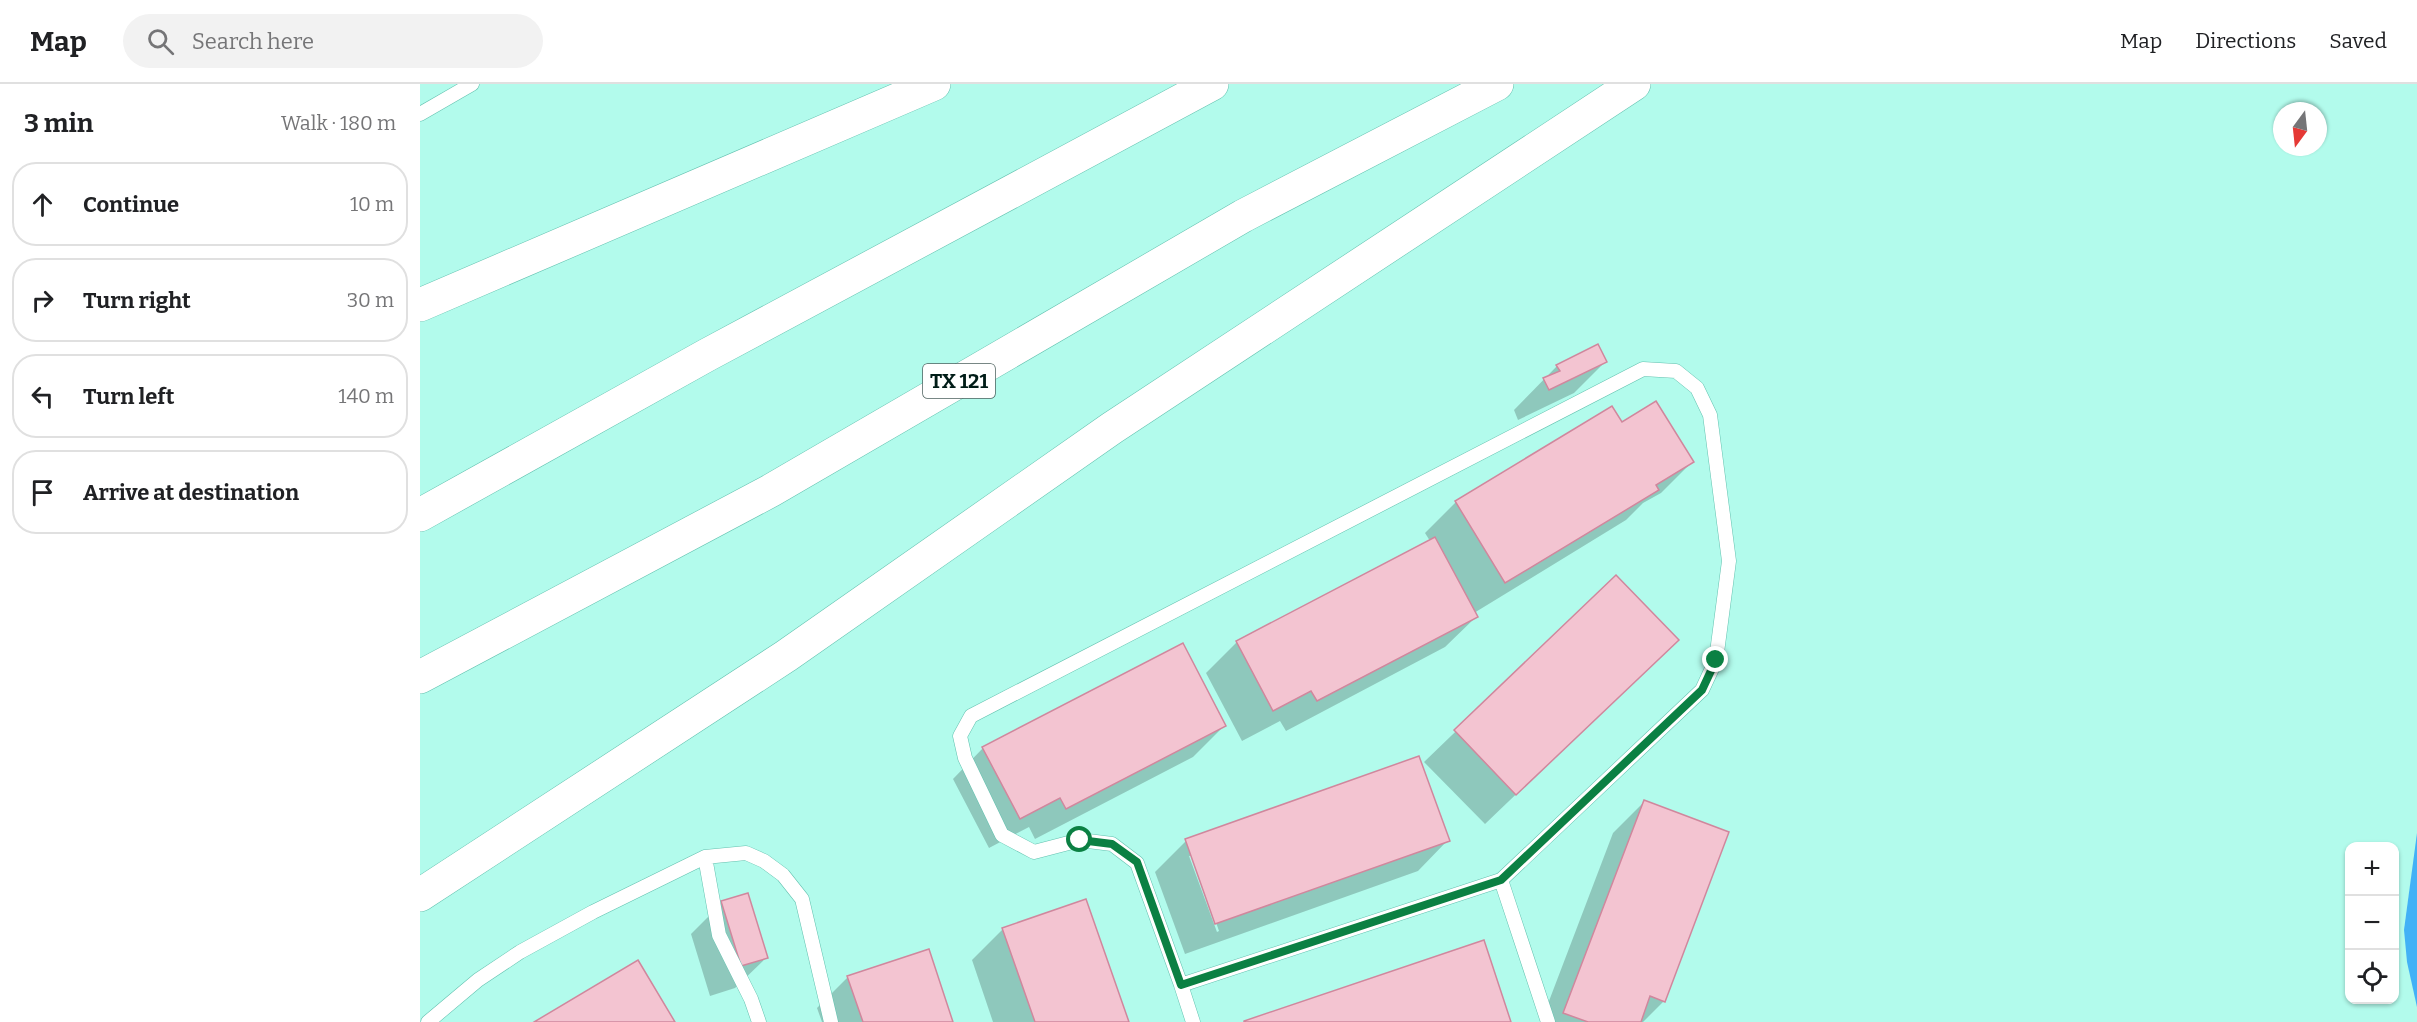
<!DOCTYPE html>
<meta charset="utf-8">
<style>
:root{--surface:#fff;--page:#f2f2f2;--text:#202124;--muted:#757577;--line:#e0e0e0}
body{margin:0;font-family:Bitter,serif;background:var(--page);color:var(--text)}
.controls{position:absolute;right:18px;bottom:18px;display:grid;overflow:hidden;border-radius:12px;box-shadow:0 2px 4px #0004}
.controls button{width:54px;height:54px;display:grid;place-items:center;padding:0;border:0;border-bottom:2px solid var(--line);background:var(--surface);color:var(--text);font:30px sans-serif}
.compass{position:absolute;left:1853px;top:18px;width:54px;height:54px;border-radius:50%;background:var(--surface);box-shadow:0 2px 4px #0004;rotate:195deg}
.stop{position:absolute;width:18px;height:18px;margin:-14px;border:4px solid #0b8043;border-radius:50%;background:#fff}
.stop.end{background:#0b8043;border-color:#fff;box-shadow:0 2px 6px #0008}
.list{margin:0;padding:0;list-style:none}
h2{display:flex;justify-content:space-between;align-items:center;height:78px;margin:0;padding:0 24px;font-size:26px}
h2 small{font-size:20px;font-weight:400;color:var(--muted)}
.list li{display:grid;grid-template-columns:39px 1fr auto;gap:18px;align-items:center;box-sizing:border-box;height:84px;margin:0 12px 12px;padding:0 12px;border:2px solid var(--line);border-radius:24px}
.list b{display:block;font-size:22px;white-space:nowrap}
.list em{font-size:20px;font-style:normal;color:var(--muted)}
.icon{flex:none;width:33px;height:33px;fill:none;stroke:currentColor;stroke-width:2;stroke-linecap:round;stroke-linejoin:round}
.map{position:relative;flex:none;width:1997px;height:938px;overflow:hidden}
header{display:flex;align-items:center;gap:36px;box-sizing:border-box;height:84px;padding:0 30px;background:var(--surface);border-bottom:2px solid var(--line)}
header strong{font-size:28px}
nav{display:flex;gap:33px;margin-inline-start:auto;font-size:21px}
.search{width:420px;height:54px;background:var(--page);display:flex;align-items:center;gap:15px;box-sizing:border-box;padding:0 21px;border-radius:33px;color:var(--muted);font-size:22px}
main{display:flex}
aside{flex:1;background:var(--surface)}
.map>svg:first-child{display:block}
</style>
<header>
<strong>Map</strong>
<div class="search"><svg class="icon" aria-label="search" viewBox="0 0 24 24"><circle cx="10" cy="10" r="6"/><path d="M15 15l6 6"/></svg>Search here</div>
<nav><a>Map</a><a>Directions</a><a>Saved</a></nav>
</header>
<main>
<aside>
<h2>3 min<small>Walk · 180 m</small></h2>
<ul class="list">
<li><svg class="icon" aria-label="ahead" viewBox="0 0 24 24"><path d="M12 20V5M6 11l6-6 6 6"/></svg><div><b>Continue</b></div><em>10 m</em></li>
<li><svg class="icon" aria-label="right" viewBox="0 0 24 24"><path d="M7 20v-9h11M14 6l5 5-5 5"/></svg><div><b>Turn right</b></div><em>30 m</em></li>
<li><svg class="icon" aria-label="left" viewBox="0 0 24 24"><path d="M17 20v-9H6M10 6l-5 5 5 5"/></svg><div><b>Turn left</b></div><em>140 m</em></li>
<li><svg class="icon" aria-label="arrive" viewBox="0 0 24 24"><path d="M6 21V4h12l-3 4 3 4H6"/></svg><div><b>Arrive at destination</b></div></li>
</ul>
</aside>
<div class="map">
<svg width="1997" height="938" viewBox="0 0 1997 938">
<rect width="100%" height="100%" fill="#b2fbec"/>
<path fill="#42b1f6" d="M 1997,749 L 1997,923 L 1987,878 L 1984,846 Z"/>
<path fill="#0003" fill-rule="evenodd" d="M 1185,278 L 1154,309 L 1098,336 L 1094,326 L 1137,282 Z
M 1201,340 L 1272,378 L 1241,409 L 1223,419 L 1206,436 L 1054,529 L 1056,533 L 1025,563 L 866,647 L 860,637 L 822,657 L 786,589 L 817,558 L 1010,457 L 1005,449 L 1036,418 Z
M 1196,493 L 1226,586 L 1065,740 L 1004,678 Z
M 804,642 L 773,673 L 615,755 L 609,743 L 569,764 L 533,695 L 563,664 Z
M 1224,718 L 1244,917 L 1223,938 L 1121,938 L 1193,749 Z
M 1028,756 L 998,787 L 765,870 L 735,788 L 766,757 ZM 769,772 L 773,772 L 799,847 L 797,848 Z
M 302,819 L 346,874 L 315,904 L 290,912 L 271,850 Z
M 583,845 L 707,938 L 573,938 L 552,876 Z
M 428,893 L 532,938 L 402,938 L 397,924 Z"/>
<path fill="#f3c4d1" stroke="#d0879d" stroke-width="1.5" d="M 1178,260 L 1187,278 L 1129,306 L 1123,294 L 1140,287 L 1136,281 Z
M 1236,317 L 1274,378 L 1236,401 L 1239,406 L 1085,499 L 1035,417 L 1192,322 L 1202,338 Z
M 1015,453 L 1058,533 L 897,617 L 891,607 L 853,627 L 816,557 Z
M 1196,491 L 1259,556 L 1096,711 L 1034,646 Z
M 763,559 L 806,642 L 646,725 L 640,714 L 600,735 L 562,663 Z
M 999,672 L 1030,757 L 795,840 L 765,755 Z
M 1224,716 L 1309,748 L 1245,918 L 1230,912 L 1221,938 L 1168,938 L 1143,929 Z
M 328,809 L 348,874 L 321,882 L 301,817 Z
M 666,815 L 709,938 L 615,938 L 582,844 Z
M 1064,856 L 1091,938 L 824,938 L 824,937 Z
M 509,865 L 533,938 L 443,938 L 427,892 Z
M 218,876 L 255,938 L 114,938 Z"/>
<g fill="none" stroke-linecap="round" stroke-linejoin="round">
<defs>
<path id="lane" d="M 0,30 L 52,0
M 1223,285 L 1256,287 L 1277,304 L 1290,331 L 1309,477 L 1296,576 L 1282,606 L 1081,796 L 761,901 L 717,779 L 692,760 L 660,756 L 614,768 L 582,751 L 545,674 L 540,652 L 551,632 Z
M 285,773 L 299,851 L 331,915 L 339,938
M 1081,796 L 1128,938
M 761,901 L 773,938
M 8,938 L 58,896 L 100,868 L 173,828 L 285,773 L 326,769 L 344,777 L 363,791 L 382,815 L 411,938"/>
<path id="highway" d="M 0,221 L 514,0
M 0,431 L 287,271 L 792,0
M 0,593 L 350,407 L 823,132 L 1077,0
M 0,811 L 366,572 L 692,344 L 1214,0"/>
</defs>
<use href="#lane" stroke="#62c1af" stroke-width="15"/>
<use href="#highway" stroke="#62c1af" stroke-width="34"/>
<use href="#lane" stroke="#fff" stroke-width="14"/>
<use href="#highway" stroke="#fff" stroke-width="33"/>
</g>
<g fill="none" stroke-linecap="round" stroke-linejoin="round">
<path stroke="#0b8043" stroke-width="8" d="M 660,756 L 692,760 L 717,778 L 761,901 L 1081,796 L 1282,606 L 1296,576"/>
</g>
<g text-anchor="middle" stroke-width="6" stroke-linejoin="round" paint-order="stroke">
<rect fill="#fff" stroke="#4c605d" stroke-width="1.5" x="503" y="280" width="72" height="34" rx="4.5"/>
<g font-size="20" font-weight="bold" fill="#001c17">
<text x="539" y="304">TX 121</text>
</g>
</g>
</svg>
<div class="controls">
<button>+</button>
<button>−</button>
<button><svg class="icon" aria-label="locate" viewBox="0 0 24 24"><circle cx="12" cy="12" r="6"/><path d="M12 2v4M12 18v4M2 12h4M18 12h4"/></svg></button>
</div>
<svg class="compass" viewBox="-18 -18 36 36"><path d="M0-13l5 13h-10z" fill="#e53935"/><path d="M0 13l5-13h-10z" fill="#757577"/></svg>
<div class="stop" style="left:660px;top:756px"></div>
<div class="stop end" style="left:1296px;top:576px"></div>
</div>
</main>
